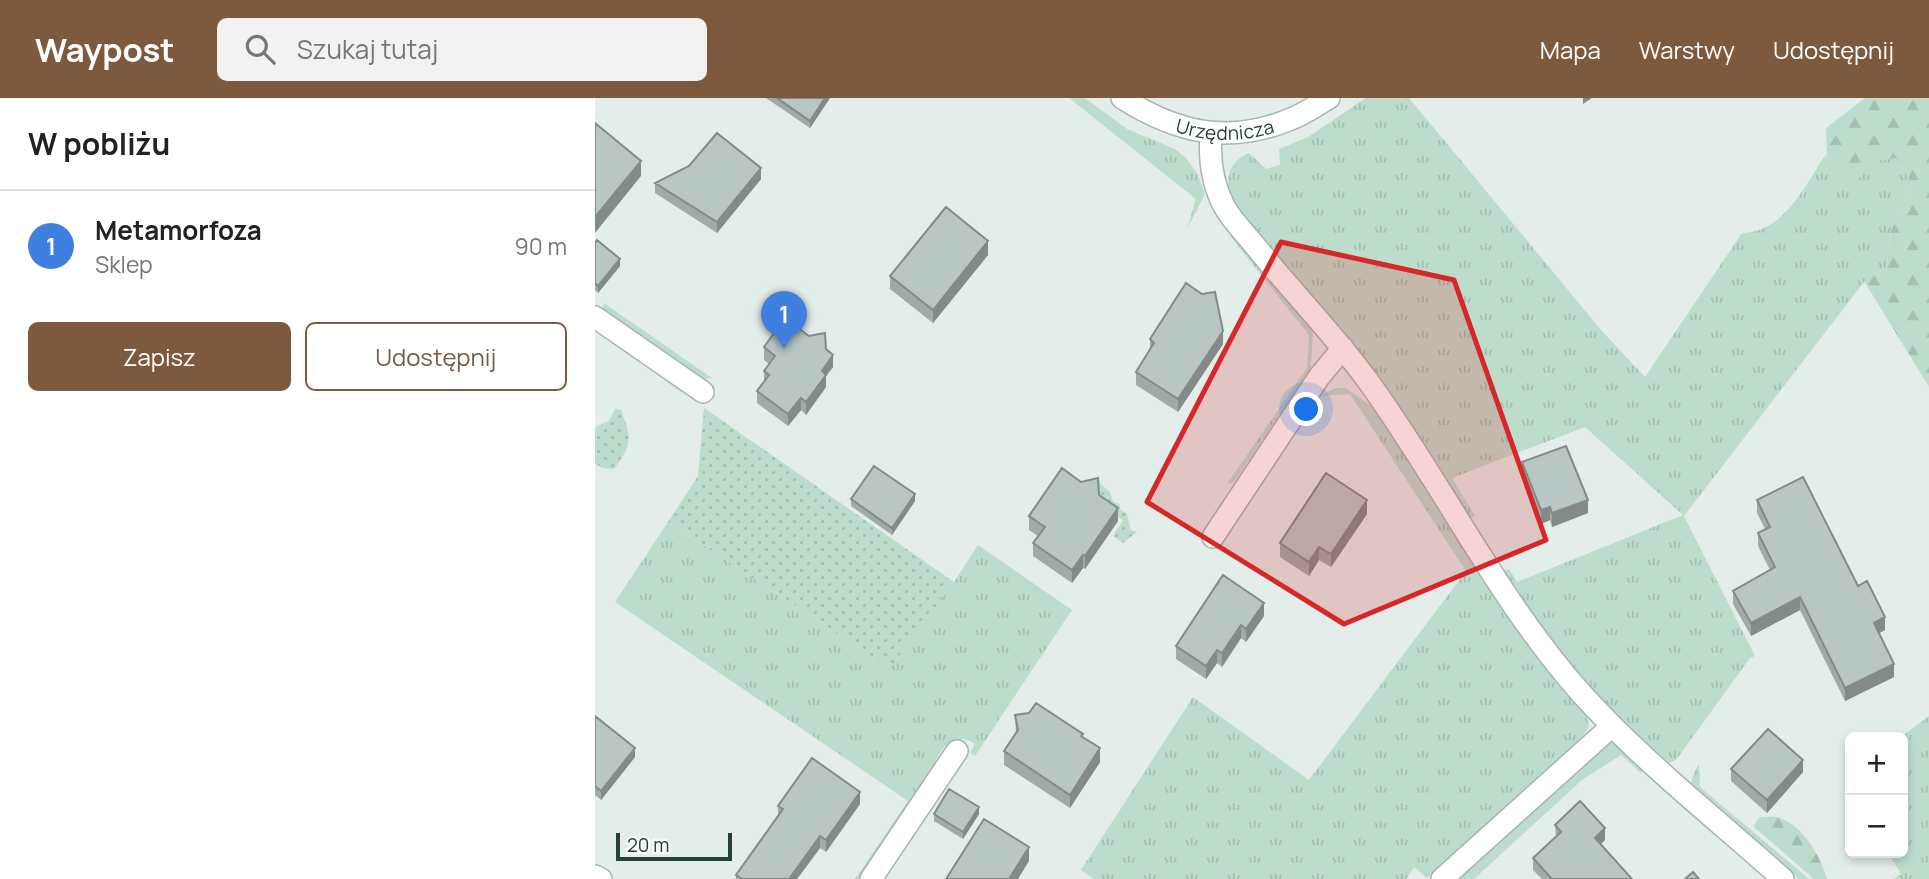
<!DOCTYPE html>
<html lang="pl">
<meta charset="utf-8">
<style>
:root{--surface:#fff;--page:#f2f2f2;--text:#222;--muted:#767676;--line:#e0e0e0;--accent:#7d5a3e}
body{margin:0;font-family:Manrope,sans-serif;background:var(--page);color:var(--text)}
.controls{position:absolute;right:21px;bottom:21px;display:grid;overflow:hidden;border-radius:10px;box-shadow:0 4px 10px #0003}
.controls button{width:63px;height:63px;display:grid;place-items:center;padding:0;border:0;border-bottom:2px solid var(--line);background:var(--surface);color:var(--text);font:35px sans-serif}
.scale{position:absolute;left:21px;bottom:18px;width:116px;box-sizing:border-box;padding-left:7px;border:4px solid #233e3b;border-top:0;font-size:19px;line-height:24px;white-space:nowrap;color:#233e3b;-webkit-text-stroke:5px #f4f9f7;paint-order:stroke}
.you{position:absolute;left:712px;top:312px;width:24px;height:24px;margin:-18px;border:5px solid #fff;border-radius:50%;background:#1a73e8;box-shadow:0 0 0 10px #1a73e833}
.badge{display:grid;place-items:center;width:46px;height:46px;border-radius:50%;background:var(--accent);color:#fff;font-size:23px;font-weight:700}
.pin{position:absolute;translate:-50% -58px;filter:drop-shadow(0 2px 4px #0008)}
.pin::after{content:'';position:absolute;top:37px;width:24px;height:21px;background:inherit;clip-path:polygon(0 0,100% 0,50% 100%)}
.list{margin:0;padding:0;list-style:none}
h2{display:flex;justify-content:space-between;align-items:center;height:91px;margin:0;padding:0 28px;font-size:30px}
h2 small{font-size:23px;font-weight:400;color:var(--muted)}
.list li{display:grid;grid-template-columns:46px 1fr auto;gap:21px;align-items:center;box-sizing:border-box;height:112px;padding:0 28px;border-top:2px solid var(--line)}
.list b{display:block;font-size:26px;white-space:nowrap}
.list p{margin:0;font-size:23px;white-space:nowrap;color:var(--muted)}
.list em{font-size:23px;font-style:normal;color:var(--muted)}
.actions{display:flex;gap:14px;padding:21px 28px}
.actions a{flex:1;padding:16px 0;border:2px solid var(--accent);border-radius:10px;text-align:center;font-size:24px;color:var(--accent)}
.actions .main{background:var(--accent);color:#fff}
.icon{flex:none;width:38px;height:38px;fill:none;stroke:currentColor;stroke-width:2;stroke-linecap:round;stroke-linejoin:round}
.map{position:relative;flex:none;width:1334px;height:781px;overflow:hidden}
header{display:flex;align-items:center;gap:42px;box-sizing:border-box;height:98px;padding:0 35px;background:var(--accent);color:#fff}
header strong{font-size:33px}
nav{display:flex;gap:38px;margin-inline-start:auto;font-size:24px}
.search{width:490px;height:63px;background:var(--page);display:flex;align-items:center;gap:18px;box-sizing:border-box;padding:0 24px;border-radius:10px;color:var(--muted);font-size:26px}
main{display:flex}
aside{flex:1;background:var(--surface)}
.map>svg:first-child{display:block}
</style>
<header>
<strong>Waypost</strong>
<div class="search"><svg class="icon" aria-label="search" viewBox="0 0 24 24"><circle cx="10" cy="10" r="6"/><path d="M15 15l6 6"/></svg>Szukaj tutaj</div>
<nav><a>Mapa</a><a>Warstwy</a><a>Udostępnij</a></nav>
</header>
<main>
<aside>
<h2>W pobliżu<small></small></h2>
<ul class="list">
<li><span class="badge" style="background:#3f7fe0">1</span><div><b>Metamorfoza</b><p>Sklep</p></div><em>90 m</em></li>
</ul>
<div class="actions"><a class="main">Zapisz</a><a>Udostępnij</a></div>
</aside>
<div class="map">
<svg width="1334" height="781" viewBox="0 0 1334 781">
<defs>
<pattern id="grass-tufts" width="24" height="20" patternUnits="userSpaceOnUse" patternTransform="scale(1.75)"><rect width="24" height="20" fill="#bdddcc"/><path d="M3 7l-1-3M5 7V3M7 7l1-3M15 17l-1-3M17 17v-4M19 17l1-3" fill="none" stroke="#a2bfb0"/></pattern>
<pattern id="forest-firs" width="22" height="20" patternUnits="userSpaceOnUse" patternTransform="scale(1.75)"><rect width="22" height="20" fill="#bdddcc"/><path d="M5 1l3.5 6h-7zM16 11l3.5 6h-7z" fill="#a2bfb0"/></pattern>
<pattern id="park-dots" width="8" height="8" patternUnits="userSpaceOnUse" patternTransform="scale(1.75)"><rect width="8" height="8" fill="#bdddcc"/><path d="M2 2h.1M6 6h.1" fill="none" stroke="#a2bfb0" stroke-width="1.8" stroke-linecap="round"/></pattern>
</defs>
<rect width="100%" height="100%" fill="#e3edea"/>
<path fill="url(#grass-tufts)" d="M 474,0 L 490,0 L 532,31 L 580,51 L 590,59 L 602,75 L 610,96 L 592,131 L 601,101 Z
M 771,0 L 814,0 L 1007,233 L 1050,279 L 1147,135 C 1190,134 1210,87 1231,56 L 1232,65 L 1301,60 L 1317,84 L 1296,133 L 1291,170 L 1269,184 L 1089,418 L 1160,558 L 1155,560 L 1081,662 L 1074,665 L 1069,664 L 986,581 L 906,473 L 914,471 L 922,484 L 1088,417 L 990,329 L 857,380 L 880,418 L 873,422 C 814,340 754,258 695,175 C 676,149 646,125 635,93 C 629,76 639,61 654,55 L 671,71 L 685,67 L 684,51 L 713,39 Z
M 637,137 L 718,231 L 716,270 L 639,384 L 632,386 L 712,270 L 714,237 L 635,138 Z
M 9,205 L 117,280 L 107,281 L 8,211 Z
M 740,290 L 751,290 L 779,310 L 885,477 L 923,531 L 991,616 L 994,626 L 992,633 L 923,704 L 832,780 L 819,769 L 811,781 L 499,781 L 486,772 L 598,599 L 714,682 L 871,473 L 755,296 L 726,298 Z
M 73,424 L 294,569 L 359,484 L 383,447 L 477,512 L 380,658 L 375,655 L 380,646 C 361,632 344,650 339,668 L 267,781 L 260,781 L 313,703 L 20,504 Z
M 1334,618 L 1334,781 L 1298,781 L 1306,776 L 1293,755 L 1308,755 L 1308,639 L 1306,639 Z
M 1017,645 C 1030,650 1044,663 1047,676 L 1026,657 L 987,682 L 879,781 L 862,781 L 936,713 L 979,678 C 985,665 1004,648 1017,645 Z
M 1104,666 L 1105,689 L 1214,781 L 1204,781 L 1096,686 L 1098,677 Z"/>
<path fill="url(#forest-firs)" d="M 1270,0 L 1334,0 L 1334,289 L 1269,183 L 1291,170 L 1296,133 L 1317,84 L 1301,60 L 1280,63 L 1257,87 L 1232,65 L 1231,30 Z
M 1165,719 C 1170,719 1176,718 1181,719 C 1207,725 1225,757 1232,781 L 1219,781 L 1158,728 Z"/>
<path fill="url(#park-dots)" d="M 109,310 L 359,484 L 295,570 L 73,424 L 103,378 Z
M 20,311 L 26,312 C 37,340 37,347 19,371 L 8,370 L 0,366 L 0,331 L 2,328 L 14,323 Z
M 499,380 L 515,394 L 518,403 L 525,406 L 525,411 L 532,416 L 536,432 L 542,434 L 528,445 L 518,438 L 528,422 L 508,408 L 493,391 Z"/>
<g fill="none" stroke-linecap="round" stroke-linejoin="round">
<defs>
<g id="minor">
<path id="s1" d="M 527,0 C 582,35 634,47 696,21 C 709,16 722,7 734,0"/>
<path d="M 616,36 C 614,61 617,85 629,108 C 637,123 651,136 661,149 C 698,195 739,236 773,283 C 847,385 902,500 985,594 C 1046,662 1120,720 1188,781"/>
<path d="M 0,219 L 108,294"/>
<path d="M 618,439 L 724,279 L 748,250"/>
<path d="M 0,778 L 6,781"/>
<path d="M 276,781 L 362,653"/>
<path d="M 847,781 L 1017,628"/>
</g>
</defs>
<use href="#minor" stroke="#a6b5b2" stroke-width="24"/>
<use href="#minor" stroke="#fff" stroke-width="21"/>
</g>
<path fill="#9faba9" d="M 171,0 L 235,0 L 215,30 Z
M 166,81 L 122,135 L 60,95 L 60,85 Z
M 0,145 L 25,168 L 3,195 L 0,192 Z
M 393,157 L 338,225 L 295,191 L 295,178 Z
M 555,241 L 628,246 L 583,314 L 541,287 L 541,274 L 555,251 Z
M 169,249 L 231,251 L 238,269 L 231,278 L 231,289 L 211,317 L 206,312 L 193,328 L 162,305 L 162,293 L 169,284 L 169,273 L 174,266 L 169,262 Z
M 927,364 L 993,415 L 957,429 L 955,422 L 946,426 L 927,378 Z
M 504,397 L 523,423 L 490,471 L 488,470 L 477,485 L 438,458 L 438,445 L 443,438 L 434,432 L 434,418 Z
M 256,401 L 320,403 L 297,437 L 256,408 Z
M 1162,402 L 1263,488 L 1290,532 L 1284,535 L 1299,579 L 1250,603 L 1205,512 L 1156,538 L 1138,506 L 1138,493 L 1175,472 L 1163,448 L 1163,435 L 1170,431 L 1162,415 Z
M 772,416 L 736,469 L 724,462 L 714,478 L 685,459 L 685,445 Z
M 669,518 L 651,544 L 646,540 L 627,569 L 622,565 L 611,581 L 581,561 L 581,548 Z
M 420,617 L 488,639 L 505,664 L 475,710 L 409,667 L 409,653 L 421,635 Z
M 0,618 L 40,659 L 6,702 L 0,697 Z
M 1136,671 L 1208,674 L 1172,715 L 1136,683 Z
M 265,706 L 231,754 L 225,750 L 202,781 L 141,781 L 141,777 L 183,718 L 183,708 Z
M 339,716 L 384,716 L 368,741 L 339,723 Z
M 960,727 L 1010,742 L 1005,747 L 1037,781 L 947,781 L 938,772 L 938,760 L 961,739 Z"/>
<path fill="#828b89" d="M 230,0 L 235,0 L 215,30 L 215,23 Z
M 988,0 L 997,0 L 988,6 Z
M 46,63 L 46,78 L 0,135 L 0,119 Z
M 166,70 L 166,81 L 122,135 L 122,124 Z
M 393,143 L 393,157 L 338,225 L 338,212 Z
M 25,161 L 25,168 L 3,195 L 3,188 Z
M 628,233 L 628,246 L 583,314 L 583,301 Z
M 238,257 L 238,269 L 231,278 L 231,289 L 211,317 L 211,304 L 227,273 Z
M 206,300 L 206,312 L 193,328 L 193,316 Z
M 320,396 L 320,403 L 297,437 L 297,430 Z
M 772,402 L 772,416 L 736,469 L 736,456 Z
M 993,402 L 993,415 L 957,429 L 957,415 Z
M 955,409 L 955,422 L 946,426 L 946,412 Z
M 523,410 L 523,423 L 490,471 L 490,458 Z
M 724,449 L 724,462 L 714,478 L 714,464 Z
M 488,457 L 488,470 L 477,485 L 477,472 Z
M 1205,499 L 1205,512 L 1156,538 L 1156,525 Z
M 669,505 L 669,518 L 651,544 L 651,531 Z
M 1290,519 L 1290,532 L 1279,538 L 1279,525 Z
M 646,527 L 646,540 L 627,569 L 627,555 Z
M 622,552 L 622,565 L 611,581 L 611,568 Z
M 1299,566 L 1299,579 L 1250,603 L 1250,590 Z
M 40,650 L 40,659 L 6,702 L 6,693 Z
M 505,650 L 505,664 L 475,710 L 475,697 Z
M 1208,662 L 1208,674 L 1172,715 L 1172,702 Z
M 265,694 L 265,706 L 231,754 L 231,742 Z
M 384,709 L 384,716 L 368,741 L 368,734 Z
M 1010,730 L 1010,742 L 1000,752 L 1000,740 Z
M 225,738 L 225,750 L 202,781 L 194,781 Z
M 434,749 L 434,763 L 423,781 L 414,781 Z"/>
<path fill="#b9c7c4" stroke="#828b89" stroke-width="2" d="M 182,0 L 230,0 L 215,23 Z
M 0,25 L 46,63 L 0,119 Z
M 122,35 L 166,70 L 122,124 L 60,85 L 94,68 Z
M 351,109 L 393,143 L 338,212 L 295,178 Z
M 2,142 L 25,161 L 3,188 L 0,185 L 0,145 Z
M 591,185 L 607,196 L 620,194 L 628,233 L 583,301 L 541,274 L 559,245 L 555,241 Z
M 190,220 L 214,238 L 230,235 L 231,251 L 238,257 L 227,273 L 231,277 L 211,304 L 206,300 L 193,316 L 162,293 L 174,277 L 169,273 L 180,258 L 169,249 Z
M 971,348 L 993,402 L 957,415 L 955,409 L 946,412 L 927,364 Z
M 279,368 L 320,396 L 297,430 L 256,401 Z
M 467,370 L 486,384 L 503,380 L 504,397 L 523,410 L 490,458 L 488,457 L 477,472 L 438,445 L 450,429 L 434,418 Z
M 731,375 L 772,402 L 736,456 L 724,449 L 714,464 L 685,445 Z
M 1208,379 L 1263,488 L 1272,483 L 1290,519 L 1279,525 L 1299,566 L 1250,590 L 1205,499 L 1156,525 L 1138,493 L 1180,469 L 1163,435 L 1175,429 L 1162,402 Z
M 628,477 L 669,505 L 651,531 L 646,527 L 627,555 L 622,552 L 611,568 L 581,548 Z
M 441,605 L 488,636 L 486,638 L 505,650 L 475,697 L 409,653 L 423,632 L 420,617 L 434,615 Z
M 0,618 L 40,650 L 6,693 L 0,688 Z
M 1173,631 L 1208,662 L 1172,702 L 1136,671 Z
M 217,660 L 265,694 L 231,742 L 225,738 L 194,781 L 147,781 L 141,777 L 188,711 L 183,708 Z
M 354,691 L 384,709 L 368,734 L 339,716 Z
M 985,703 L 1010,730 L 1000,740 L 1037,781 L 957,781 L 938,760 L 966,734 L 960,727 Z
M 389,721 L 434,749 L 414,781 L 351,781 Z
M 1098,774 L 1104,781 L 1090,781 Z"/>
<path fill="#d62828" fill-opacity="0.2" stroke="#d62828" stroke-width="5" stroke-linejoin="round" d="M 686,144 L 859,182 L 951,442 L 749,526 L 552,404 Z"/>
<g text-anchor="middle" stroke-width="7" stroke-linejoin="round" paint-order="stroke">
<g font-size="19" fill="#233e3b" stroke="#f4f9f7">
<text dy="7" stroke="none"><textPath href="#s1" startOffset="110">Urzędnicza</textPath></text>
</g>
</g>
</svg>
<div class="controls">
<button>+</button>
<button>−</button>
</div>
<div class="scale">20 m</div>
<div class="you"></div>
<div class="pin badge" style="left:189px;top:251px;background:#3f7fe0">1</div>
</div>
</main>
